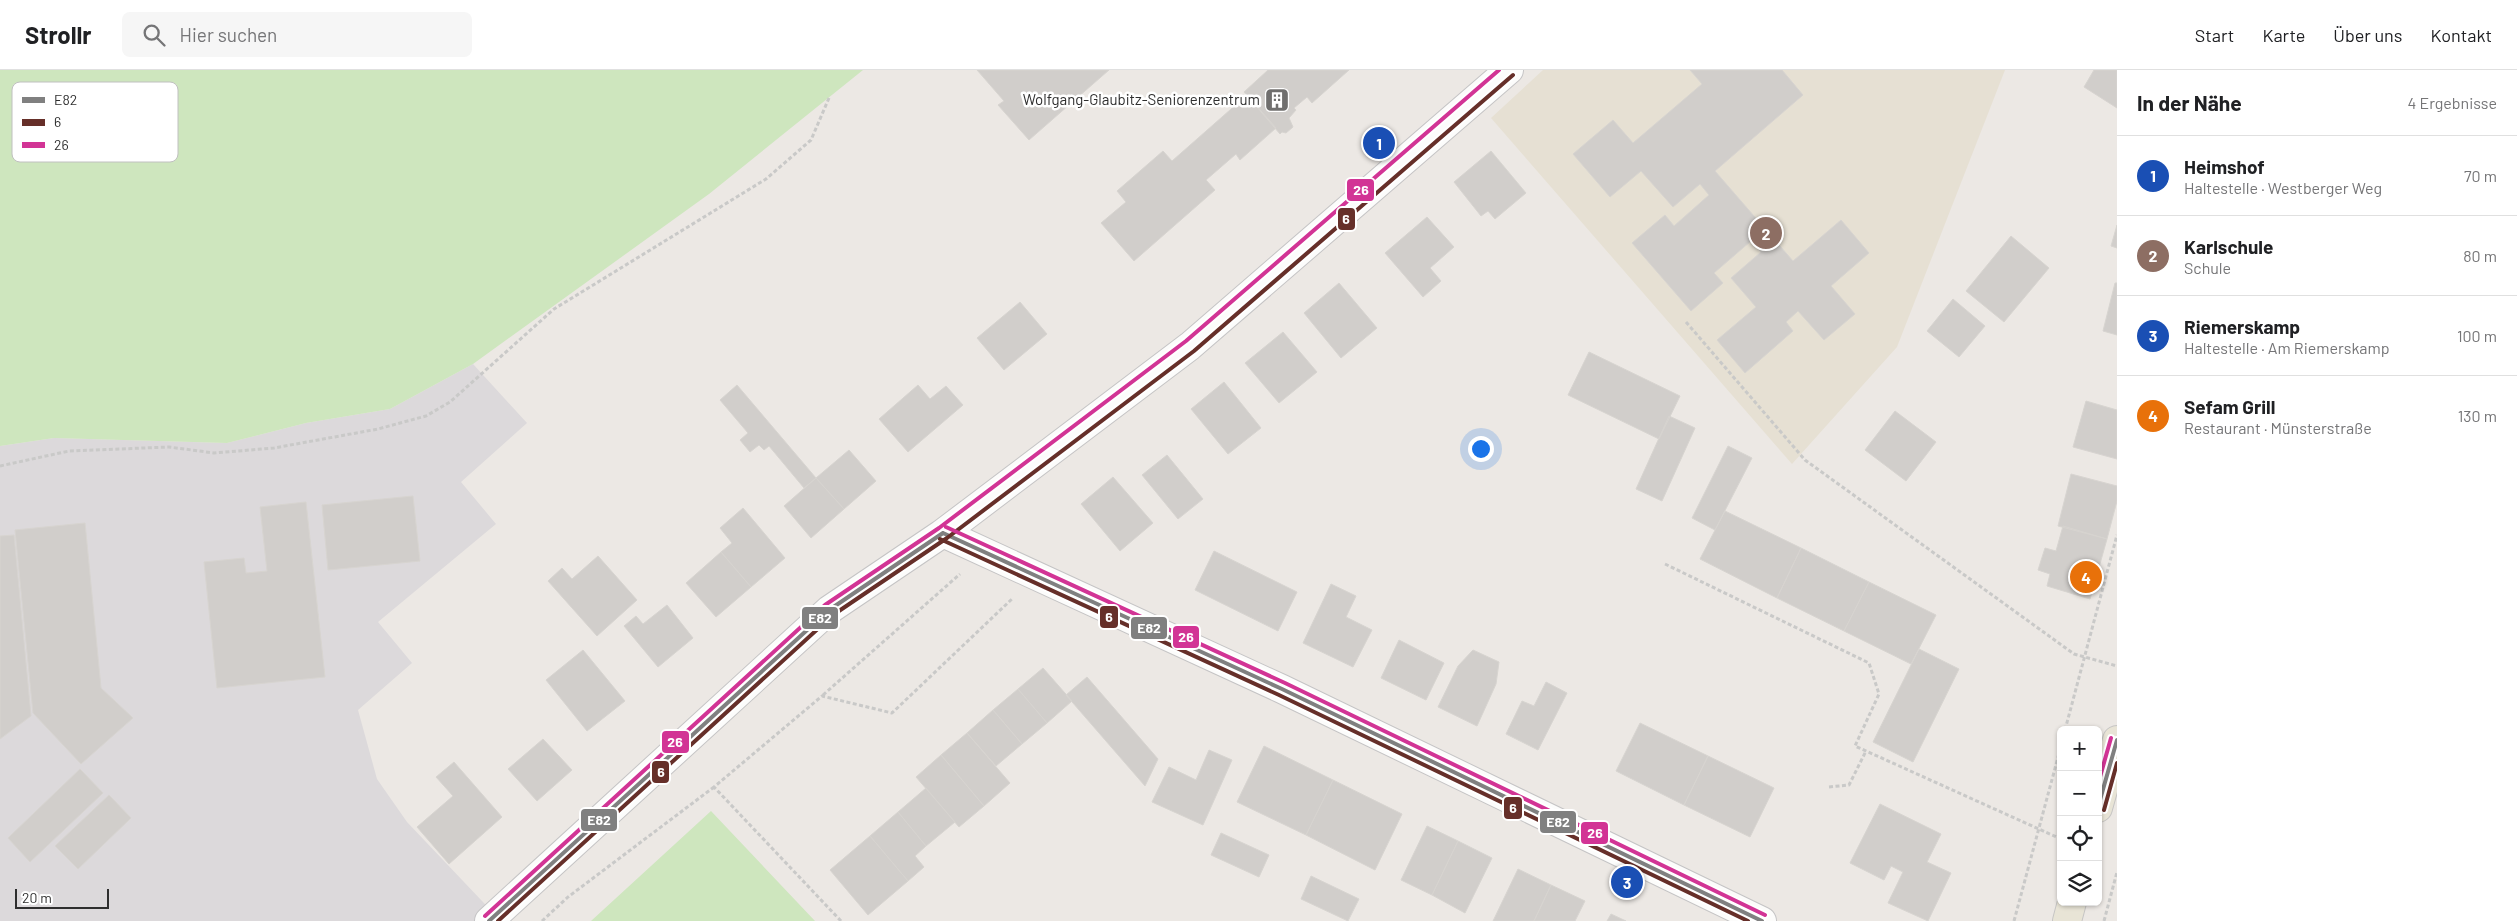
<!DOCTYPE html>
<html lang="de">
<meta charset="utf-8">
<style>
:root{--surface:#fff;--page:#f6f6f6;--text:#202124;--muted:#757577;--line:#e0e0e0;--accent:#b45309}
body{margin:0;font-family:Barlow,sans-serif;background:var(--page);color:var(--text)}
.controls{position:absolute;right:15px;bottom:15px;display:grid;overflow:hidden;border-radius:8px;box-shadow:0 1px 4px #0004}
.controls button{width:45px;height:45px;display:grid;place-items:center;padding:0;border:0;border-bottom:1px solid var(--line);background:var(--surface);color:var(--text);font:25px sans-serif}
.scale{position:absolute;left:15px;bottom:12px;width:94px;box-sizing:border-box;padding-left:5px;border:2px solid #2e2e2e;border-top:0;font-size:14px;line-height:18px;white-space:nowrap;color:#2e2e2e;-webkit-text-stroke:4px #fff;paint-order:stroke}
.you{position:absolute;left:1480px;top:378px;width:18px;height:18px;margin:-12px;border:4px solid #fff;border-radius:50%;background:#1a73e8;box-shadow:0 0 0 8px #1a73e833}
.badge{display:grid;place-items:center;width:32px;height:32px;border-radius:50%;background:var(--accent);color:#fff;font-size:16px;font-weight:700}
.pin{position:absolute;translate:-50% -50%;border:2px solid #fff;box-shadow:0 1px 5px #0006}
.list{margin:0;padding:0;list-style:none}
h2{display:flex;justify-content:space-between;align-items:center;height:65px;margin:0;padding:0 20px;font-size:21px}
h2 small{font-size:16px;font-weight:400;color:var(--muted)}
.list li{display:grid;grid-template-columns:32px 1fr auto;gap:15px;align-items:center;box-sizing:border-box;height:80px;padding:0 20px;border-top:1px solid var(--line)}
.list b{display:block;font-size:19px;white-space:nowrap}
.list p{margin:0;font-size:16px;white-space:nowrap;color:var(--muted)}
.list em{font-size:16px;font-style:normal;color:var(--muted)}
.icon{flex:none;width:28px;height:28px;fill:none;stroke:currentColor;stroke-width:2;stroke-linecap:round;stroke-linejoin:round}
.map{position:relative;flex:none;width:2117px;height:851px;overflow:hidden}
header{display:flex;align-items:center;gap:30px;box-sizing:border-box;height:70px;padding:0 25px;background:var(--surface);border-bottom:1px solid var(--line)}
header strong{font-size:24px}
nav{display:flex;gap:28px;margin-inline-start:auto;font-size:18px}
.search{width:350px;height:45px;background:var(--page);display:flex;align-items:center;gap:12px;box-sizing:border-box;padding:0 18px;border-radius:8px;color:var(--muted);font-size:19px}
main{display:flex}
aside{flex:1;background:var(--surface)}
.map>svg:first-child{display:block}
</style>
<header>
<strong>Strollr</strong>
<div class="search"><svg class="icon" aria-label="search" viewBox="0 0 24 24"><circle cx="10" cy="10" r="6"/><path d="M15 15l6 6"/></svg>Hier suchen</div>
<nav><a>Start</a><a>Karte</a><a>Über uns</a><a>Kontakt</a></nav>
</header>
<main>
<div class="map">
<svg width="2117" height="851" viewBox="0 0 2117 851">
<rect width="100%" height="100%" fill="#ece8e4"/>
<path fill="#dcd9db" d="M 473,294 L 527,353 L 461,412 L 496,454 L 378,552 L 412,593 L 358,640 L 377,709 L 407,752 L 501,851 L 0,851 L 0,376 L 54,368 L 227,373 L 306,353 L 390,339 Z"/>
<path fill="#e6e0d3" d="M 1543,0 L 2005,0 L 1897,277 L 1792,394 L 1491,48 Z"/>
<path fill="#cee6be" d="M 0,0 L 863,0 L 709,124 L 473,294 L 390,339 L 306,353 L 227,373 L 54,368 L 0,376 Z
M 711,741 L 815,851 L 591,851 Z"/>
<path fill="#d1cecb" stroke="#d7d4d0" d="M 977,0 L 1109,0 L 1029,70 L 998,35 L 1004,31 Z
M 1268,0 L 1349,0 L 1312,33 L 1307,27 L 1294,38 L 1296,40 L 1289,48 L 1293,57 L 1286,63 L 1282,62 L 1280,64 L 1244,22 Z
M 1690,0 L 1782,0 L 1803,25 L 1715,101 L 1793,191 L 1841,150 L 1869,183 L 1831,216 L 1855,244 L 1824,270 L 1798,241 L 1786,252 L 1793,261 L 1745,303 L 1717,270 L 1756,237 L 1731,208 L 1761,182 L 1751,171 L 1714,203 L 1723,213 L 1691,241 L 1632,173 L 1665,145 L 1674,156 L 1709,125 L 1700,114 L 1673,137 L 1641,101 L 1610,127 L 1573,84 L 1613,50 L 1633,73 L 1702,14 Z
M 2094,0 L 2117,0 L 2117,38 L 2084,17 Z
M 1247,25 L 1276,58 L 1240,90 L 1236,84 L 1206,110 L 1215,120 L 1134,191 L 1101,153 L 1126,132 L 1117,121 L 1163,81 L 1172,91 Z
M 1491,81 L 1526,123 L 1495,149 L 1488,141 L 1481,146 L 1454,112 Z
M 1427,147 L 1454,177 L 1430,198 L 1441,211 L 1423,227 L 1385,183 Z
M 2117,155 L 2117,178 L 2111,176 Z
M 2011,166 L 2049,198 L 2004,252 L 1966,221 Z
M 1339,213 L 1377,258 L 1341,288 L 1304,243 Z
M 2115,213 L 2117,213 L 2117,265 L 2103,261 Z
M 1953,229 L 1985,256 L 1959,287 L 1927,261 Z
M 1020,232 L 1047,264 L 1004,300 L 977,268 Z
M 1283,262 L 1317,302 L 1279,333 L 1245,293 Z
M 1589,282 L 1680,326 L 1659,369 L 1568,325 Z
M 1224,312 L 1261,358 L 1228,384 L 1191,339 Z
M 737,315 L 816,408 L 804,418 L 769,376 L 764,380 L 759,375 L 750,382 L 740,370 L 748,363 L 720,330 Z
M 918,315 L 930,329 L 946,316 L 963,335 L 908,382 L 879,349 Z
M 2086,331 L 2117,340 L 2117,389 L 2073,377 Z
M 1895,341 L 1936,372 L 1906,411 L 1865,380 Z
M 1669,346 L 1695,358 L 1662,431 L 1636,419 Z
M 1728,376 L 1752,388 L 1715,460 L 1692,448 Z
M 849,380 L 876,411 L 844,439 L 816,408 Z
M 1167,385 L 1203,429 L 1178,449 L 1142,405 Z
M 2071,404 L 2117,416 L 2117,431 L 2107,469 L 2058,456 Z
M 1113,407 L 1153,453 L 1120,481 L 1081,434 Z
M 816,408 L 844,439 L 811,468 L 784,436 Z
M 413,426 L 420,491 L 328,500 L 322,435 Z
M 306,432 L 325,607 L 217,618 L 204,492 L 244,488 L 246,503 L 267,501 L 260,437 Z
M 743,438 L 785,488 L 751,517 L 721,482 L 732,473 L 720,458 Z
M 1725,441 L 1801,478 L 1777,528 L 1700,489 Z
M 85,453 L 101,618 L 133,648 L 81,694 L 33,643 L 15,460 Z
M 2063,456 L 2107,469 L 2090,529 L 2047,516 L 2050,504 L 2038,500 L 2045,478 L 2056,481 Z
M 14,465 L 31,646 L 0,669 L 0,466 Z
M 1801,478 L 1869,512 L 1844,561 L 1777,528 Z
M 1214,481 L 1297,522 L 1278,561 L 1195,520 Z
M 721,482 L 751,517 L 716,547 L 686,513 Z
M 598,486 L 637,530 L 597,566 L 548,511 L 562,498 L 572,509 Z
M 1869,512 L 1936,545 L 1911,594 L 1844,561 Z
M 1331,514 L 1356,526 L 1346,547 L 1372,560 L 1353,597 L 1303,573 Z
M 667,535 L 693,568 L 658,597 L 624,556 L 636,546 L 643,554 Z
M 1399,570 L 1444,593 L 1426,630 L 1381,608 Z
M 1919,579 L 1959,599 L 1913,692 L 1873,672 Z
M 583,580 L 625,631 L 587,661 L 546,610 Z
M 1473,580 L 1499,592 L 1496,614 L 1477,656 L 1438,637 L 1458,596 Z
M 1043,598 L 1072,631 L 1047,653 L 1018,619 Z
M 1087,607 L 1158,689 L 1145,716 L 1066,625 Z
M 1546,612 L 1567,623 L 1538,680 L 1506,664 L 1522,631 L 1534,636 Z
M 1018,619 L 1047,653 L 1022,674 L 993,640 Z
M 993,640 L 1022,674 L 996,696 L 967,663 Z
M 1640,653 L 1708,686 L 1684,735 L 1616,701 Z
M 967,663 L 1010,713 L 984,736 L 941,685 Z
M 543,669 L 572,700 L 537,731 L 508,699 Z
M 1264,676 L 1333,710 L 1306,765 L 1237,732 Z
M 1209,680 L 1232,690 L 1203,755 L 1152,732 L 1169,697 L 1196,710 Z
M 941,685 L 984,736 L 959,757 L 916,707 Z
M 1708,686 L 1774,718 L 1750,767 L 1684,735 Z
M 454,692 L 502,747 L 449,794 L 417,757 L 453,726 L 436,707 Z
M 80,699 L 103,723 L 30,792 L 8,768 Z
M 1333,710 L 1402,744 L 1375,800 L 1306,765 Z
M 926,718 L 955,752 L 926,776 L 898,742 Z
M 109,725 L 131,748 L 78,799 L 55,776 Z
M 1880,734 L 1941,764 L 1927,792 L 1951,803 L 1928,851 L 1888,833 L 1903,802 L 1891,796 L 1884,810 L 1850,793 Z
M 898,742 L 926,776 L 915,786 L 924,797 L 908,811 L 870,766 Z
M 1427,756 L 1458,771 L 1432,825 L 1401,810 Z
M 1221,763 L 1269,785 L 1259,807 L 1211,785 Z
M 870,766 L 908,811 L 868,845 L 830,800 Z
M 1458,771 L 1492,788 L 1465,843 L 1432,825 Z
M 1518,799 L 1551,815 L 1534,851 L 1493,851 Z
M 1311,806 L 1359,829 L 1348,851 L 1301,829 Z
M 1551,815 L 1585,831 L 1575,851 L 1534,851 Z
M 1611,844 L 1626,851 L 1607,851 Z"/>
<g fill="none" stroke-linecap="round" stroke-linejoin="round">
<defs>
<path id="minor" d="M 943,463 L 1282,619 L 1762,851
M 489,851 L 829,540 L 943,463 L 1190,276 L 1509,0"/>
<path id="major" d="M 2098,738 L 2117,670
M 2067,851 L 2072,832"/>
</defs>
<use href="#minor" stroke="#c5c4c5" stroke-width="30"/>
<use href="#major" stroke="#c6c5c4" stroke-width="30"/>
<path stroke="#c9c9c8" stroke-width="3" stroke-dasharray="4 2.5" stroke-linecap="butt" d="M 1686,252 L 1805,390 L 2074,584 L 2117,596
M 0,396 L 69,381 L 169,377 L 214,383 L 274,378 L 378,359 L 426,346 L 450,332 L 554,239 L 766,109 L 811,70 L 829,28
M 1665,494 L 1869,593 L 1879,624 L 1855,676 L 2061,769
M 823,625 L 960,504
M 2065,660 L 2117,465
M 1829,717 L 1849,715 L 1866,681
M 542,851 L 568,827 L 714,717
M 841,851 L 714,717 L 822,626 L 892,643 L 1013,528
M 2014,851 L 2061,676
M 2104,851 L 2117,802"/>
<use href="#minor" stroke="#fcfcfb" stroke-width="28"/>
<use href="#major" stroke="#e8e4d6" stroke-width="28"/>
<defs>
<path id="bus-1" d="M 943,463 L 1282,619 L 1762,851
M 2098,737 L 2117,670
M 489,851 L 829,540 L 943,463"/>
<path id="bus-2" d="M 940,469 L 1279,625 L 1748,851
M 2104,740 L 2117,693
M 498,851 L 833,545 L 947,468 L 1194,281 L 1513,5"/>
<path id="bus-3" d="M 946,457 L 1285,613 L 1765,845
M 2098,714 L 2111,668
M 485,846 L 825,535 L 939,458 L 1186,271 L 1499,0"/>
</defs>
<use href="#bus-1" stroke="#fff" stroke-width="8"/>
<use href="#bus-2" stroke="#fff" stroke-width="8"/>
<use href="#bus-3" stroke="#fff" stroke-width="8"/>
<use href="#bus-1" stroke="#808080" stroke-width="4"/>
<use href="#bus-2" stroke="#662f29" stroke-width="4"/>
<use href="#bus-3" stroke="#d23495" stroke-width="4"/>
</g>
<defs>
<symbol id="building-square" viewBox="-11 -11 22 22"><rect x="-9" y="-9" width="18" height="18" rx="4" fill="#706f6e" stroke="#fff"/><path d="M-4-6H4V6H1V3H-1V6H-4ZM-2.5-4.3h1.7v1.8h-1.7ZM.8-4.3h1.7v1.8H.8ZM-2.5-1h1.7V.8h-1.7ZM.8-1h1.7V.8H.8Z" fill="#fff"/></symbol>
</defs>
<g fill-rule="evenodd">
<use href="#building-square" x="1263" y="16" width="28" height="28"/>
</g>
<g text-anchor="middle" stroke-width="5" stroke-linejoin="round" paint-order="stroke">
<g font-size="15" fill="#2e2e2e" stroke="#fff" text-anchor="end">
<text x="1260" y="35">Wolfgang-Glaubitz-Seniorenzentrum</text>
</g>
</g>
<rect x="12" y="12" width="166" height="80" rx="8" fill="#fff" stroke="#c0c0c0" stroke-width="1"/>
<rect x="22" y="27" width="23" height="6" fill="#808080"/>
<rect x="22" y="49" width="23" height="7" fill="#662f29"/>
<rect x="22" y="72" width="23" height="6" fill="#d23495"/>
<g font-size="14" fill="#2e2e2e">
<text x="54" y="35">E82</text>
<text x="54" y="57">6</text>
<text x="54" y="80">26</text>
</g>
<g stroke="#fff" stroke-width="2">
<rect x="1346" y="108" width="29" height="24" rx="5" fill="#d23495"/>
<rect x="1337" y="137" width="19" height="24" rx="5" fill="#662f29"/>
<rect x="1099" y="535" width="20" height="24" rx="5" fill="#662f29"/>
<rect x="801" y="536" width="38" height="24" rx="5" fill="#808080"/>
<rect x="1130" y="546" width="38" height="24" rx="5" fill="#808080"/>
<rect x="1172" y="555" width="28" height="24" rx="5" fill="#d23495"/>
<rect x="661" y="660" width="29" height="24" rx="5" fill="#d23495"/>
<rect x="651" y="690" width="19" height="24" rx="5" fill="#662f29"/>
<rect x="1503" y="726" width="20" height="24" rx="5" fill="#662f29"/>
<rect x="580" y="738" width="38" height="24" rx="5" fill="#808080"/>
<rect x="1539" y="740" width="38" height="24" rx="5" fill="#808080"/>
<rect x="1580" y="751" width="29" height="24" rx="5" fill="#d23495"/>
</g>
<g font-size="14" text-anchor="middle" font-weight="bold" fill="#fff">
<text x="1361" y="125">26</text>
<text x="1346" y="154">6</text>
<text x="1109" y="552">6</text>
<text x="820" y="553">E82</text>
<text x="1149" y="563">E82</text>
<text x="1186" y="572">26</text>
<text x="675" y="677">26</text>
<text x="661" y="707">6</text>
<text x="1513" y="743">6</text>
<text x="599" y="755">E82</text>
<text x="1558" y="757">E82</text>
<text x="1595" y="768">26</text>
</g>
</svg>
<div class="controls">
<button>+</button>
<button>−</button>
<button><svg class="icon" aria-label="locate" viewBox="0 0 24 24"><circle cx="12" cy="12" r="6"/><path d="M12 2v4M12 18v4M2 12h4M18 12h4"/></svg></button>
<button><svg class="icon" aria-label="layers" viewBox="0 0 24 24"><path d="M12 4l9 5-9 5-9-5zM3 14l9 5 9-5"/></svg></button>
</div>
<div class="scale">20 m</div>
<div class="you"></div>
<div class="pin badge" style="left:1379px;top:73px;background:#1a4fb4">1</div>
<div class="pin badge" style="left:1766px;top:163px;background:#8d6e63">2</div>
<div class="pin badge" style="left:1627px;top:812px;background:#1a4fb4">3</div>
<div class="pin badge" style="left:2086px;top:507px;background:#e8710a">4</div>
</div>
<aside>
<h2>In der Nähe<small>4 Ergebnisse</small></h2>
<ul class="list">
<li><span class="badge" style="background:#1a4fb4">1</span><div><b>Heimshof</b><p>Haltestelle · Westberger Weg</p></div><em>70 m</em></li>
<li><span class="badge" style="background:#8d6e63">2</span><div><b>Karlschule</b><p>Schule</p></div><em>80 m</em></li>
<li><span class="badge" style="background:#1a4fb4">3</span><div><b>Riemerskamp</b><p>Haltestelle · Am Riemerskamp</p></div><em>100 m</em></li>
<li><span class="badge" style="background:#e8710a">4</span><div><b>Sefam Grill</b><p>Restaurant · Münsterstraße</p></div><em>130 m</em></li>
</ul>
</aside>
</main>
